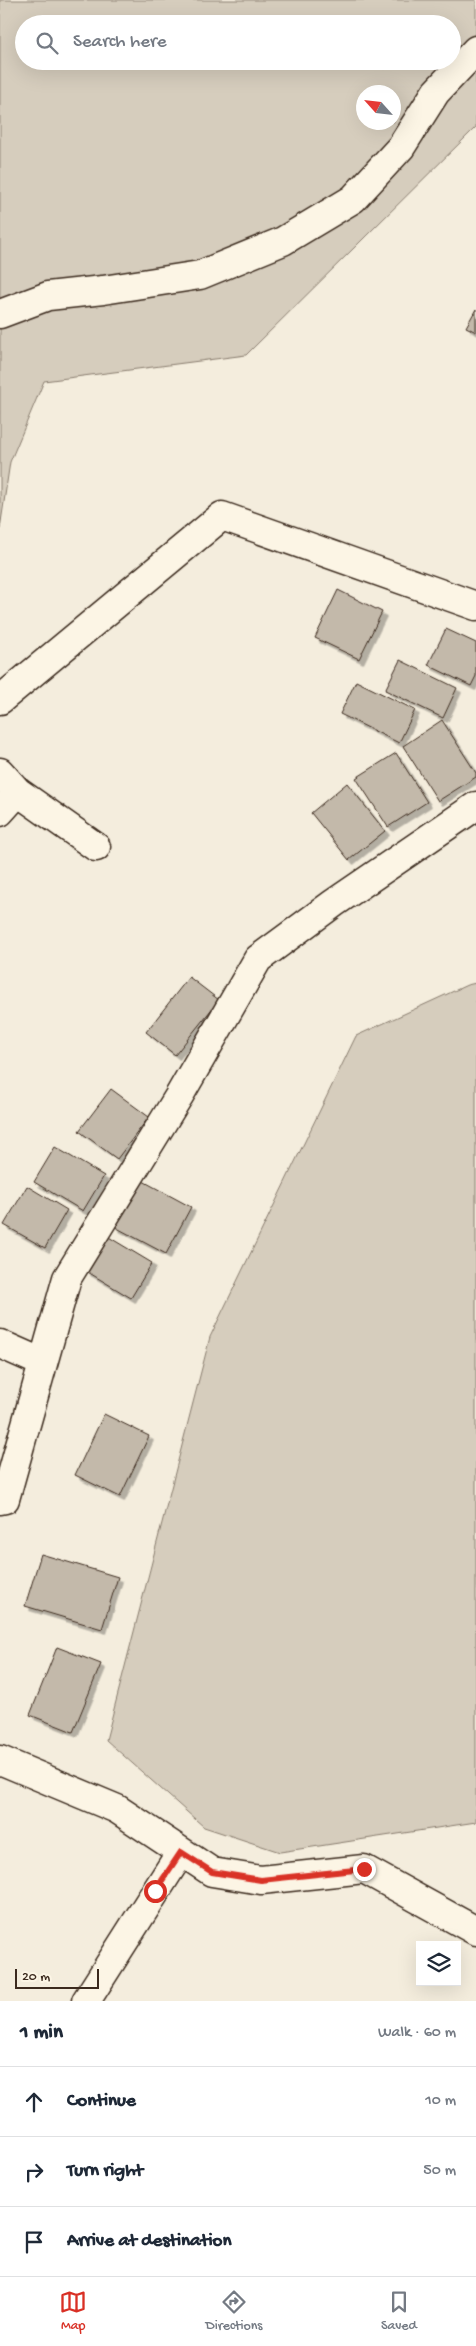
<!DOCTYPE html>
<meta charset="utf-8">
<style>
:root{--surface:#fff;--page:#f6f6f7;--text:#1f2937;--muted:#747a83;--line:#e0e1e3;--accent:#d93025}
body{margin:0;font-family:"Gochi Hand",sans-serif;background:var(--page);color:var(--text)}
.controls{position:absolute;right:15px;bottom:15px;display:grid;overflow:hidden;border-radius:0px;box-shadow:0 5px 20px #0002}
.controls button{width:45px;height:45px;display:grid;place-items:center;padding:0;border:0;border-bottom:1px solid var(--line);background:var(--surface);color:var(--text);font:25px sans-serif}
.compass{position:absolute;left:356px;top:85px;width:45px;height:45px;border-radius:50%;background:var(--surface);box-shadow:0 5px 20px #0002;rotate:297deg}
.scale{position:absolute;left:15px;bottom:12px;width:84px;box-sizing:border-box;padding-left:5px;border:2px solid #3b2a1e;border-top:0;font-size:14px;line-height:18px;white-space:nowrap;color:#3b2a1e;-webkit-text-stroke:4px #fcf5e5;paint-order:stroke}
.stop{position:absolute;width:15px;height:15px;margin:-11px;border:4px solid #d93025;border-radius:50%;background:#fff}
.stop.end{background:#d93025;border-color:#fff;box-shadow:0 1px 5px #0008}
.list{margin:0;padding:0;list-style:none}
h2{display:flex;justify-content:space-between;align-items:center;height:65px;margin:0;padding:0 20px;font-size:21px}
h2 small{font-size:16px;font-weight:400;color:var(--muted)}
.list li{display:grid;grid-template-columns:32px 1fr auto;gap:15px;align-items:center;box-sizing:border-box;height:70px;padding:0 20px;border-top:1px solid var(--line)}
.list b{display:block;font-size:19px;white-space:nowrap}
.list em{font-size:16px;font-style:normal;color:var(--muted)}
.icon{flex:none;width:28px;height:28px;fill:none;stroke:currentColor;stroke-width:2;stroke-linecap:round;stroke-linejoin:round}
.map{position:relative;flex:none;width:476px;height:2001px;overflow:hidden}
.search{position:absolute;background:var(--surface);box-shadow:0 5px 20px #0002;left:15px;right:15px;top:15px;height:55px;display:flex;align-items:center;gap:12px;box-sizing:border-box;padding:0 18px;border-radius:28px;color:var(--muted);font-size:19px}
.sheet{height:275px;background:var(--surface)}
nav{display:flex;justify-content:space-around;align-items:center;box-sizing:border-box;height:70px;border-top:1px solid var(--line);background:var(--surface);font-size:14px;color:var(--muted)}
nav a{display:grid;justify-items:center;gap:2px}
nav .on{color:var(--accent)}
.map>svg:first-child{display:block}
</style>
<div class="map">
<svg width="476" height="2001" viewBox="0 0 476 2001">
<defs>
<filter id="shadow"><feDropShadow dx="4.5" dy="4.5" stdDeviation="0" flood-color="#0004"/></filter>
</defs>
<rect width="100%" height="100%" fill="#f4eddd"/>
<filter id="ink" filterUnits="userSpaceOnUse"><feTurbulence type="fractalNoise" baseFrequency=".02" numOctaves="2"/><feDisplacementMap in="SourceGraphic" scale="10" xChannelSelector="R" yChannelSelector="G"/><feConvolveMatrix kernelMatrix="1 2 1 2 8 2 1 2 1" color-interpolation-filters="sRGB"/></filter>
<g filter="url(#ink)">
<path fill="#d6cdbd" stroke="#887c6e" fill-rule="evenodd" d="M 0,0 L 476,0 L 476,127 L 246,355 L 44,381 L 10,462 L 0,529 ZM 24,24 L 452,24 L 452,61 L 24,61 ZM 364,92 L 394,92 L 394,122 L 364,122 Z
M 476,983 L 476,1822 L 280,1852 L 204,1827 L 106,1740 L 210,1337 L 356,1036 L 467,985 Z"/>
<path fill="#c3b9aa" stroke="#3b2a1e" filter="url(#shadow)" d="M 476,309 L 476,332 L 466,327 Z
M 338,590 L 382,612 L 359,659 L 315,638 Z
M 446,629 L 476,643 L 476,676 L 471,686 L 428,665 Z
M 400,660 L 457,688 L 443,718 L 385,690 Z
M 356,681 L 415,710 L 399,743 L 340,714 Z
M 442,720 L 476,773 L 476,777 L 438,801 L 403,746 Z
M 396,753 L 427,802 L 388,827 L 356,778 Z
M 347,783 L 385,831 L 349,860 L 311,813 Z
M 189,977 L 219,1000 L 175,1055 L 146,1032 Z
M 111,1089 L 149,1117 L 117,1159 L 79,1131 Z
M 55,1147 L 104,1176 L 83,1211 L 34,1182 Z
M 141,1180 L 191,1207 L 166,1254 L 115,1227 Z
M 27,1186 L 67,1210 L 45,1248 L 4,1225 Z
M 107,1236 L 152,1263 L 131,1298 L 86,1271 Z
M 104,1414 L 149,1436 L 120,1497 L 75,1475 Z
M 41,1554 L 118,1577 L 102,1629 L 25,1606 Z
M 57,1647 L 101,1664 L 73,1732 L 30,1715 Z"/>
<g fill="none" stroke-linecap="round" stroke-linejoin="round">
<defs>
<path id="minor" d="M 0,314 L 48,296 L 103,290 L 200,275 L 283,241 L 353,199 L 401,147 L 436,92 L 476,50
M 0,700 L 222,516 L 476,606
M 0,772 L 18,792 L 96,847
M 0,812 L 18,792
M 0,1344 L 43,1363
M 0,1500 L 5,1499 L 67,1278 L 179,1096 L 258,959 L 334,903 L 476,806
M 0,1760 L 117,1809 L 212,1872 L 261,1880 L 364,1869 L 476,1931
M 86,2001 L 181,1852"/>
</defs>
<use href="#minor" stroke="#3b2a1e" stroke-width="31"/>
<use href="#minor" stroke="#fcf5e5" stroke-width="28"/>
</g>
</g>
<g fill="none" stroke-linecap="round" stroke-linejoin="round" filter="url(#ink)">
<path stroke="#d93025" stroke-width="6" d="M 155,1891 L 181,1852 L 212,1872 L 261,1880 L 364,1869"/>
</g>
</svg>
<div class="controls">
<button><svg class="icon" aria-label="layers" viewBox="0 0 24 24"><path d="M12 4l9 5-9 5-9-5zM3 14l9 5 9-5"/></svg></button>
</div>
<svg class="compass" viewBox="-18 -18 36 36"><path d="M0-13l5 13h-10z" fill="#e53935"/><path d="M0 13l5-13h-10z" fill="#747a83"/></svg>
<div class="scale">20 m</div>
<div class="stop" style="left:155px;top:1891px"></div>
<div class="stop end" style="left:364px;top:1869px"></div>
<div class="search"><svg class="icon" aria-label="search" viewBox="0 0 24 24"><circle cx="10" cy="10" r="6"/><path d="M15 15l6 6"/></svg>Search here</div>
</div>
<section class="sheet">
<h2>1 min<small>Walk · 60 m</small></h2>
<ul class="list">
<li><svg class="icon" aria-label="ahead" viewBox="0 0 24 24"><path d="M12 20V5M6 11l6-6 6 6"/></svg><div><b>Continue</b></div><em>10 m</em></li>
<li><svg class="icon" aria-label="right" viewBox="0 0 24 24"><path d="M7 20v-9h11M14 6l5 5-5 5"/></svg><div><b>Turn right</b></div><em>50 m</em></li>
<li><svg class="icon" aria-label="arrive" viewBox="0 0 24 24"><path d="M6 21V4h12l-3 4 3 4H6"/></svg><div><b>Arrive at destination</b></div></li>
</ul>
</section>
<nav>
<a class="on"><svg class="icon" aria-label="map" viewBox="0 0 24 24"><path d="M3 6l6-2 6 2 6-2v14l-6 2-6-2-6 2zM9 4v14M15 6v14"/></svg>Map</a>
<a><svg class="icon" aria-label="directions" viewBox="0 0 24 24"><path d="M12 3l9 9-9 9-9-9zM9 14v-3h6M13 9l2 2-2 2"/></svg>Directions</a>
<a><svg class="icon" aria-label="saved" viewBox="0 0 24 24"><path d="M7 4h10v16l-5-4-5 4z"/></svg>Saved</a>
</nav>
